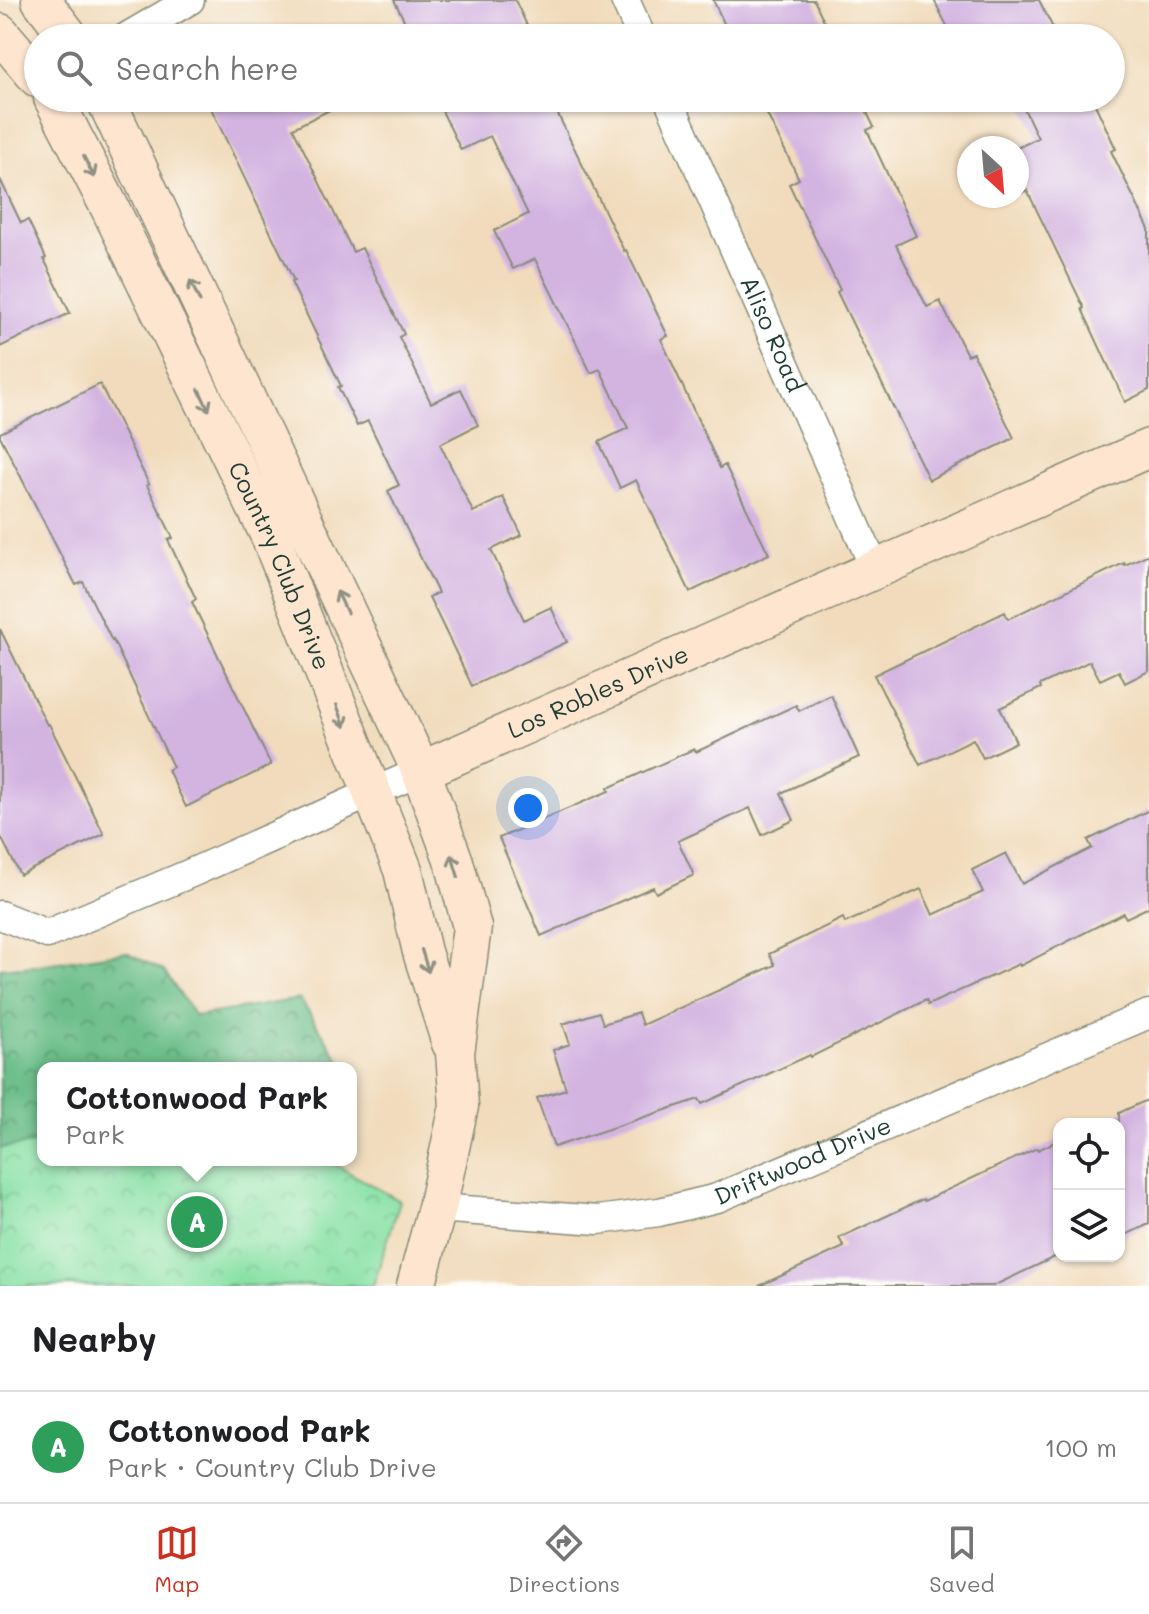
<!DOCTYPE html>
<meta charset="utf-8">
<style>
:root{--surface:#fff;--page:#f6f6f6;--text:#202124;--muted:#757577;--line:#e0e0e0;--accent:#c8321e}
body{margin:0;font-family:Mali,sans-serif;background:var(--page);color:var(--text)}
.controls{position:absolute;right:24px;bottom:24px;display:grid;overflow:hidden;border-radius:16px;box-shadow:0 2px 6px #0004}
.controls button{width:72px;height:72px;display:grid;place-items:center;padding:0;border:0;border-bottom:2px solid var(--line);background:var(--surface);color:var(--text);font:40px sans-serif}
.compass{position:absolute;left:957px;top:136px;width:72px;height:72px;border-radius:50%;background:var(--surface);box-shadow:0 2px 6px #0004;rotate:154deg}
.you{position:absolute;left:528px;top:808px;width:28px;height:28px;margin:-20px;border:6px solid #fff;border-radius:50%;background:#1a73e8;box-shadow:0 0 0 12px #1a73e833}
.badge{display:grid;place-items:center;width:52px;height:52px;border-radius:50%;background:var(--accent);color:#fff;font-size:26px;font-weight:700}
.pin{position:absolute;translate:-50% -50%;border:4px solid #fff;box-shadow:0 2px 8px #0006}
.popup{position:absolute;left:37px;top:1062px;width:320px;height:104px;box-sizing:border-box;display:grid;place-content:center;border-radius:16px;background:var(--surface);filter:drop-shadow(0 2px 6px #0005);font-size:26px;white-space:nowrap;color:var(--muted)}
.popup b{font-size:30px;color:var(--text)}
.popup::after{content:'';position:absolute;left:50%;top:100%;margin-left:-16px;border:16px solid transparent;border-top-color:var(--surface)}
.list{margin:0;padding:0;list-style:none}
h2{display:flex;justify-content:space-between;align-items:center;height:104px;margin:0;padding:0 32px;font-size:34px}
h2 small{font-size:26px;font-weight:400;color:var(--muted)}
.list li{display:grid;grid-template-columns:52px 1fr auto;gap:24px;align-items:center;box-sizing:border-box;height:112px;padding:0 32px;border-top:2px solid var(--line)}
.list b{display:block;font-size:30px;white-space:nowrap}
.list p{margin:0;font-size:26px;white-space:nowrap;color:var(--muted)}
.list em{font-size:26px;font-style:normal;color:var(--muted)}
.icon{flex:none;width:44px;height:44px;fill:none;stroke:currentColor;stroke-width:2;stroke-linecap:round;stroke-linejoin:round}
.map{position:relative;flex:none;width:1149px;height:1286px;overflow:hidden}
.search{position:absolute;background:var(--surface);box-shadow:0 2px 6px #0004;left:24px;right:24px;top:24px;height:88px;display:flex;align-items:center;gap:20px;box-sizing:border-box;padding:0 28px;border-radius:44px;color:var(--muted);font-size:30px}
.sheet{height:216px;background:var(--surface)}
nav{display:flex;justify-content:space-around;align-items:center;box-sizing:border-box;height:112px;border-top:2px solid var(--line);background:var(--surface);font-size:22px;color:var(--muted)}
nav a{display:grid;justify-items:center;gap:4px}
nav .on{color:var(--accent)}
.map>svg:first-child{display:block}
</style>
<div class="map">
<svg width="1149" height="1286" viewBox="0 0 1149 1286">
<defs>
<pattern id="forest-crowns" width="20" height="18" patternUnits="userSpaceOnUse" patternTransform="scale(2)"><rect width="20" height="18" fill="#6ebf8b"/><path d="M2 6a3 3 0 1 1 6 0M12 15a3 3 0 1 1 6 0" fill="none" stroke="#5a9c72"/></pattern>
<pattern id="park-crowns" width="20" height="18" patternUnits="userSpaceOnUse" patternTransform="scale(2)"><rect width="20" height="18" fill="#89e1a6"/><path d="M2 6a3 3 0 1 1 6 0M12 15a3 3 0 1 1 6 0" fill="none" stroke="#76c290"/></pattern>
</defs>
<rect width="100%" height="100%" fill="#fdfcf7"/>
<filter id="ink" filterUnits="userSpaceOnUse"><feTurbulence type="fractalNoise" baseFrequency=".0125" numOctaves="2"/><feDisplacementMap in="SourceGraphic" scale="16" xChannelSelector="R" yChannelSelector="G"/><feConvolveMatrix kernelMatrix="1 2 1 2 8 2 1 2 1" color-interpolation-filters="sRGB"/></filter>
<filter id="wash" filterUnits="userSpaceOnUse"><feTurbulence type="fractalNoise" baseFrequency=".006" numOctaves="4" result="noise"/><feDisplacementMap in="SourceGraphic" scale="32" xChannelSelector="R" yChannelSelector="G"/><feGaussianBlur stdDeviation="1.8" result="paint"/><feColorMatrix in="noise" values="0 0 0 0 0 0 0 0 0 0 0 0 0 0 0 0 0 1.4 0 .05"/><feComposite in="paint" operator="in"/></filter>
<g filter="url(#wash)">
<rect width="100%" height="100%" fill="#f1dbbc"/>
<path fill="url(#forest-crowns)" stroke="#467e60" stroke-width="2" d="M 126,952 L 164,971 L 195,1016 L 300,999 L 345,1068 L 43,1068 L 43,1143 L 0,1148 L 0,968 L 25,967 Z"/>
<path fill="url(#park-crowns)" stroke="#548f6d" stroke-width="2" d="M 43,1143 L 43,1160 L 327,1160 L 400,1201 L 373,1286 L 0,1286 L 0,1148 Z"/>
<g id="blocks">
<path fill="#d3b4e1" d="M 394,0 L 515,0 L 533,38 L 413,38 Z
M 713,0 L 814,0 L 825,23 L 795,38 L 731,38 Z
M 934,0 L 1039,0 L 1058,38 L 953,38 Z
M 206,98 L 354,98 L 293,128 L 353,252 L 362,248 L 404,334 L 399,337 L 431,403 L 461,389 L 478,425 L 440,444 L 473,512 L 503,497 L 522,535 L 491,550 L 524,620 L 551,607 L 567,642 L 472,686 L 429,597 L 438,593 L 388,491 L 399,485 L 368,421 L 357,426 L 338,387 L 341,386 L 291,282 L 294,281 Z
M 468,98 L 550,98 L 624,251 L 626,250 L 668,336 L 661,339 L 720,468 L 725,465 L 769,554 L 690,592 L 636,480 L 620,488 L 599,442 L 628,428 L 600,369 L 591,373 L 535,259 L 513,269 L 494,231 L 528,214 L 490,136 L 461,150 L 442,111 Z
M 759,98 L 860,98 L 874,127 L 867,130 L 916,236 L 896,245 L 927,307 L 940,301 L 967,355 L 973,353 L 1014,438 L 929,480 L 837,292 L 840,290 L 789,184 L 799,179 Z
M 1019,98 L 1092,98 L 1116,149 L 1111,151 L 1149,229 L 1149,390 L 1125,402 L 1082,309 L 1084,308 L 1027,190 L 1017,195 L 1017,148 L 1038,138 Z
M 0,179 L 21,223 L 28,220 L 46,258 L 44,259 L 70,313 L 0,347 Z
M 100,384 L 149,484 L 147,485 L 173,538 L 168,540 L 196,599 L 192,602 L 271,765 L 186,807 L 168,770 L 173,767 L 113,640 L 112,641 L 83,582 L 76,585 L 0,436 L 0,433 Z
M 1149,554 L 1149,671 L 1125,683 L 1119,671 L 1100,680 L 1090,661 L 1040,685 L 1041,688 L 1000,708 L 1016,742 L 983,758 L 973,739 L 920,765 L 874,675 L 1005,612 L 1008,619 L 1124,563 L 1125,565 Z
M 0,629 L 47,725 L 49,724 L 104,834 L 20,875 L 0,835 Z
M 831,695 L 859,757 L 781,793 L 794,820 L 762,835 L 750,808 L 678,841 L 694,875 L 656,893 L 653,887 L 541,936 L 499,838 L 609,791 L 608,788 L 694,749 L 696,752 L 796,705 L 799,711 Z
M 1149,810 L 1149,907 L 1126,918 L 1123,913 L 1020,966 L 1019,964 L 928,1005 L 926,1000 L 811,1057 L 810,1055 L 702,1104 L 699,1099 L 554,1147 L 537,1098 L 566,1089 L 553,1050 L 570,1044 L 563,1024 L 599,1012 L 603,1024 L 638,1013 L 642,1025 L 775,965 L 769,954 L 843,918 L 845,923 L 921,889 L 933,915 L 983,892 L 972,870 L 1006,853 L 1022,884 L 1092,848 L 1088,840 Z
M 1149,1099 L 1149,1224 L 1119,1238 L 1119,1113 Z
M 1059,1140 L 1059,1255 L 993,1286 L 759,1286 L 844,1247 L 839,1238 L 923,1199 L 924,1201 L 1037,1148 L 1038,1150 Z"/>
</g>
</g>
<g filter="url(#ink)">
<use href="#blocks" fill-opacity="0" stroke="#888c78" stroke-width="2"/>
<g fill="none" stroke-linecap="round" stroke-linejoin="round">
<defs>
<g id="street">
<path d="M 625,0 L 642,38"/>
<path d="M 125,38 L 190,0"/>
<path id="s1" d="M 668,98 L 875,569"/>
<path d="M 0,915 L 47,934 L 191,873 L 421,771"/>
<path id="s2" d="M 437,1208 L 598,1220 L 659,1212 L 717,1198 L 1149,1014"/>
</g>
<g id="secondary">
<path d="M 41,0 L 70,38"/>
<path d="M 0,33 L 38,78"/>
<path id="s3" d="M 53,98 L 111,210 L 270,536 L 403,870 L 422,952 L 451,1043"/>
<path d="M 105,98 L 421,771 L 454,862 L 472,927 L 455,1053 L 459,1106 L 437,1208 L 416,1286"/>
<path id="s4" d="M 421,771 L 1149,448"/>
</g>
</defs>
<use href="#street" stroke="#888c78" stroke-width="31"/>
<use href="#secondary" stroke="#888c78" stroke-width="41"/>
<use href="#street" stroke="#fff" stroke-width="28"/>
<use href="#secondary" stroke="#fde5d0" stroke-width="38"/>
</g>
<defs><path id="oneway-shaft" d="M-6 0H5M1.5-3L5.5 0L1.5 3" fill="none" stroke-width="1.6" stroke-linecap="round" stroke-linejoin="round" transform="scale(2)"/></defs>
<g stroke="#8e9182">
<use href="#oneway-shaft" transform="translate(89 167) rotate(63)"/>
<use href="#oneway-shaft" transform="translate(195 291) rotate(-115)"/>
<use href="#oneway-shaft" transform="translate(204 400) rotate(64)"/>
<use href="#oneway-shaft" transform="translate(342 602) rotate(-115)"/>
<use href="#oneway-shaft" transform="translate(341 716) rotate(69)"/>
<use href="#oneway-shaft" transform="translate(455 866) rotate(-107)"/>
<use href="#oneway-shaft" transform="translate(425 961) rotate(73)"/>
</g>
</g>
<g text-anchor="middle" stroke-width="8" stroke-linejoin="round" paint-order="stroke">
<g font-size="24" fill="#1f3d34" stroke="#fdfcf7">
<text dy="8" stroke="none"><textPath href="#s1" startOffset="258">Aliso Road</textPath></text>
<text dy="8" stroke="none"><textPath href="#s3" startOffset="520">Country Club Drive</textPath></text>
<text dy="8" stroke="none"><textPath href="#s4" startOffset="194">Los Robles Drive</textPath></text>
<text dy="8" stroke="none"><textPath href="#s2" startOffset="376">Driftwood Drive</textPath></text>
</g>
</g>
</svg>
<div class="controls">
<button><svg class="icon" aria-label="locate" viewBox="0 0 24 24"><circle cx="12" cy="12" r="6"/><path d="M12 2v4M12 18v4M2 12h4M18 12h4"/></svg></button>
<button><svg class="icon" aria-label="layers" viewBox="0 0 24 24"><path d="M12 4l9 5-9 5-9-5zM3 14l9 5 9-5"/></svg></button>
</div>
<svg class="compass" viewBox="-18 -18 36 36"><path d="M0-13l5 13h-10z" fill="#e53935"/><path d="M0 13l5-13h-10z" fill="#757577"/></svg>
<div class="you"></div>
<div class="pin badge" style="left:197px;top:1222px;background:#2e9e5b">A</div>
<div class="popup"><b>Cottonwood Park</b>Park</div>
<div class="search"><svg class="icon" aria-label="search" viewBox="0 0 24 24"><circle cx="10" cy="10" r="6"/><path d="M15 15l6 6"/></svg>Search here</div>
</div>
<section class="sheet">
<h2>Nearby<small></small></h2>
<ul class="list">
<li><span class="badge" style="background:#2e9e5b">A</span><div><b>Cottonwood Park</b><p>Park · Country Club Drive</p></div><em>100 m</em></li>
</ul>
</section>
<nav>
<a class="on"><svg class="icon" aria-label="map" viewBox="0 0 24 24"><path d="M3 6l6-2 6 2 6-2v14l-6 2-6-2-6 2zM9 4v14M15 6v14"/></svg>Map</a>
<a><svg class="icon" aria-label="directions" viewBox="0 0 24 24"><path d="M12 3l9 9-9 9-9-9zM9 14v-3h6M13 9l2 2-2 2"/></svg>Directions</a>
<a><svg class="icon" aria-label="saved" viewBox="0 0 24 24"><path d="M7 4h10v16l-5-4-5 4z"/></svg>Saved</a>
</nav>
